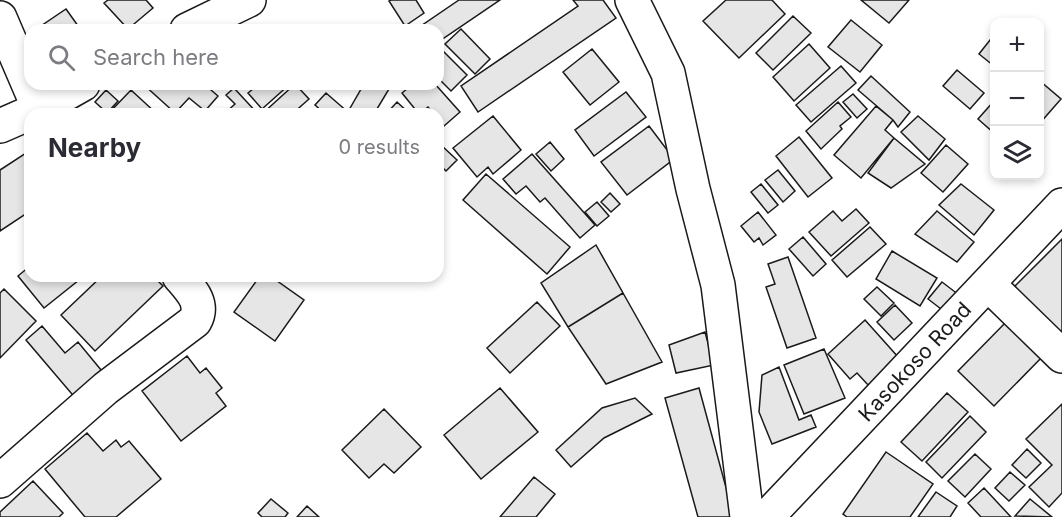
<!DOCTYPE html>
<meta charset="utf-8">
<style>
:root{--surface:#fff;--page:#f7f7f7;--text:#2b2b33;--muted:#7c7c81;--line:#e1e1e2}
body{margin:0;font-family:Inter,sans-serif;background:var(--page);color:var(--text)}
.controls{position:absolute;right:18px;top:18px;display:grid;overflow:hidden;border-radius:12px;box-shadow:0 3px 9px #0003}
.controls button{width:54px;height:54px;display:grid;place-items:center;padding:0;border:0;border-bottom:2px solid var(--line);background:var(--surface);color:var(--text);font:30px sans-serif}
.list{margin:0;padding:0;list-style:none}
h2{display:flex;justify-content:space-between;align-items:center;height:78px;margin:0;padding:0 24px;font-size:26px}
h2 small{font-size:20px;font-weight:400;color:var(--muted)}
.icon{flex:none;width:33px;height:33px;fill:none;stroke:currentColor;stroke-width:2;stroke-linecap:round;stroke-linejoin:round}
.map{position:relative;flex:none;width:1062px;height:517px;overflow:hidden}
.search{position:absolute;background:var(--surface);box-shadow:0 3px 9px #0003;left:24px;top:24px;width:420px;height:66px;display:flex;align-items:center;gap:15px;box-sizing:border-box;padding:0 21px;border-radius:18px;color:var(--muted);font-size:22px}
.panel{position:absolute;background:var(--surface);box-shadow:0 3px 9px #0003;left:24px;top:108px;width:420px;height:174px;border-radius:18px}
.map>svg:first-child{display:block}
</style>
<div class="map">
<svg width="1062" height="517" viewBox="0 0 1062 517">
<rect width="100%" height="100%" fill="#fff"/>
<path fill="#e6e6e6" stroke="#1a1a1a" stroke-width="1.5" d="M 108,0 L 146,0 L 153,8 L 128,29 L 104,3 Z
M 391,0 L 416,0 L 424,13 L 405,26 L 389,1 Z
M 459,0 L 500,0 L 438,42 L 438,30 L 415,30 Z
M 573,0 L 603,0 L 616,18 L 478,112 L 461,86 L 578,6 Z
M 726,0 L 772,0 L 785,14 L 739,58 L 703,21 Z
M 861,0 L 909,0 L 889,23 Z
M 66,9 L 81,30 L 35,30 Z
M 793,16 L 811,33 L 773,70 L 756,53 Z
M 851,20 L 882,45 L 860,72 L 828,47 Z
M 461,29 L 490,59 L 475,74 L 445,44 Z
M 990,40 L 994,43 L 994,66 L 979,54 Z
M 809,44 L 830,68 L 794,101 L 773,77 Z
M 438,46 L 467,75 L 451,91 L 438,78 Z
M 592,49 L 619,82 L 590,105 L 563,72 Z
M 841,66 L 856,83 L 811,122 L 796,105 Z
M 957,70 L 984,93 L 970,109 L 943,86 Z
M 871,76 L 910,112 L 898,127 L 893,120 L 858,90 Z
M 1040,81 L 1061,99 L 1040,123 Z
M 143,84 L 204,84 L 218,96 L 205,111 L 189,98 L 175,113 Z
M 259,84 L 290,84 L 262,109 L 248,93 Z
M 295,84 L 309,99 L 292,114 L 262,114 Z
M 364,84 L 392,84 L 374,114 L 355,114 L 349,110 Z
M 413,84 L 435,84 L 460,112 L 444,126 L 438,119 L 438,114 L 434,114 L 428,107 L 419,114 L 402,93 Z
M 234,88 L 257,113 L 256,114 L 224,114 L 235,104 L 226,95 Z
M 106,90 L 118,101 L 107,113 L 95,102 Z
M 131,90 L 157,114 L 108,114 Z
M 626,92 L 646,117 L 594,156 L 575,130 Z
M 326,93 L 349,113 L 348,114 L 325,114 L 315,105 Z
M 853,94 L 867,109 L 857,118 L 843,102 Z
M 994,101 L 994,133 L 978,119 Z
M 397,102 L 410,114 L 386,114 Z
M 838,102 L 851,117 L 840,126 L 842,129 L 821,149 L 806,131 Z
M 876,106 L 893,120 L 885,130 L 894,138 L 861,178 L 834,155 Z
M 493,116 L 521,150 L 493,174 L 488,167 L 477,177 L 453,148 Z
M 918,116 L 945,139 L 929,160 L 901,132 Z
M 649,126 L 674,159 L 627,195 L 601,162 Z
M 799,137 L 832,178 L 808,197 L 776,156 Z
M 894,138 L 925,164 L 891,188 L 868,173 Z
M 550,142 L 564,159 L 551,171 L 536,154 Z
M 441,145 L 457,160 L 446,171 L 438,163 L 438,148 Z
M 946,145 L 968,164 L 943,192 L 921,173 Z
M 29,151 L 30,211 L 0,231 L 0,170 Z
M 532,154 L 595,225 L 580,238 L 545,198 L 540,202 L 526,186 L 516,194 L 503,179 Z
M 778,170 L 795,191 L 783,202 L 765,180 Z
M 486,174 L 570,247 L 547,274 L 463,200 Z
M 761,184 L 778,205 L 768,213 L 751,192 Z
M 961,184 L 994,210 L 974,235 L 939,205 Z
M 610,193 L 620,204 L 611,212 L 601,202 Z
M 597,202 L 609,216 L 597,226 L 585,212 Z
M 856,209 L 869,223 L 831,256 L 809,232 L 833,211 L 842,221 Z
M 937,211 L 974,242 L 957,262 L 915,234 Z
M 758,212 L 776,235 L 763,245 L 759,238 L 754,242 L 741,226 Z
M 870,227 L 886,244 L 847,277 L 832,260 Z
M 803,237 L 826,264 L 813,276 L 789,249 Z
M 1062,239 L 1062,335 L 1013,288 Z
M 596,245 L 623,293 L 568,327 L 541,283 Z
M 892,251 L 937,278 L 920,306 L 876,279 Z
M 788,257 L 816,338 L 787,348 L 766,287 L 775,284 L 768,264 Z
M 30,266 L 30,276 L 84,276 L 44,308 L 18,276 Z
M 102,276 L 153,276 L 163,286 L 95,351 L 61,315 Z
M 260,276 L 270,276 L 304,300 L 275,341 L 234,312 Z
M 942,282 L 959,295 L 945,312 L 928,299 Z
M 877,287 L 894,303 L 881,316 L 864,299 Z
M 4,289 L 36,321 L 0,358 L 0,293 Z
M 623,293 L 662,362 L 606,384 L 568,327 Z
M 537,302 L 560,326 L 510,373 L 487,348 Z
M 895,305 L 912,323 L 894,340 L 877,322 Z
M 865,320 L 899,358 L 869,386 L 857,373 L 850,379 L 828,354 Z
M 1008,320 L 1044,355 L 994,406 L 958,371 Z
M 42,326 L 65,353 L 78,342 L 106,376 L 77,400 L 26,340 Z
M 705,332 L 714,365 L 676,373 L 669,345 Z
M 824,349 L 845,398 L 804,414 L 784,365 Z
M 187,356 L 200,373 L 206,368 L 222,388 L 216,393 L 226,406 L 181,441 L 142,391 Z
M 779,367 L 799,420 L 811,415 L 816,427 L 772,444 L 759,412 L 762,375 Z
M 500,388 L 538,432 L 481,479 L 444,435 Z
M 699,388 L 734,517 L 698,517 L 665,398 Z
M 947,393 L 968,412 L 922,461 L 901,442 Z
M 635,398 L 652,414 L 604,438 L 571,467 L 556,450 L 602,408 Z
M 1062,404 L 1062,493 L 1049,507 L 1029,487 L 1052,465 L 1026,439 Z
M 384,409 L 421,447 L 394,473 L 384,464 L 369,478 L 342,450 Z
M 970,416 L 986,432 L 942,478 L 926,462 Z
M 87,433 L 103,451 L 116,440 L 121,447 L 129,441 L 161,479 L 116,517 L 85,517 L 45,469 Z
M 1027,449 L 1041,463 L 1026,478 L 1012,465 Z
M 886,452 L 933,484 L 910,517 L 847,517 L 843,514 Z
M 975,454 L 991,469 L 965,497 L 948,481 Z
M 1010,472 L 1025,485 L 1009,501 L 995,488 Z
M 534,477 L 555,494 L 536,517 L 500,517 Z
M 33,481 L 63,513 L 59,517 L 0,517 L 0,512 Z
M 984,488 L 1011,517 L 981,517 L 968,503 Z
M 936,492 L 957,506 L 950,517 L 918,517 Z
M 271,499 L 288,513 L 285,517 L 262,517 L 258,513 Z
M 1030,499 L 1052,517 L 1015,516 Z
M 307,506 L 319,517 L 297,517 Z"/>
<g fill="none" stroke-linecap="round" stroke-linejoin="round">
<defs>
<path id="street" d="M 632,0 L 668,73 L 693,189 L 718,285 L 747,517
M 0,18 L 39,109 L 43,114
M 187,30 L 249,0
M 0,126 L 39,109 L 83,84
M 988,284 L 1062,356
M 0,481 L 106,388 L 195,321 C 205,303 190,289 179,276
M 767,517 L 1062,205"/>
</defs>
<use href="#street" stroke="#1a1a1a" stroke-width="36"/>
<use href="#street" stroke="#fff" stroke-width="33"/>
</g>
<g text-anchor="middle" stroke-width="4.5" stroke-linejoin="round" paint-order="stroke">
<g font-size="21" fill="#1a1a1a" stroke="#fff">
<text transform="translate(915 362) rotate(-47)" y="7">Kasokoso Road</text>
</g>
</g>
</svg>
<div class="controls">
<button>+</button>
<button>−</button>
<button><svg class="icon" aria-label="layers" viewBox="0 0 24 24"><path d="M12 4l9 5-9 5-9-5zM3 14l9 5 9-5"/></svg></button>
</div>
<div class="search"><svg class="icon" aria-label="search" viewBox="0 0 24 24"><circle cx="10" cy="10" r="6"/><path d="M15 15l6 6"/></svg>Search here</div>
<section class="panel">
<h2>Nearby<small>0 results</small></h2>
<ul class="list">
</ul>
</section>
</div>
